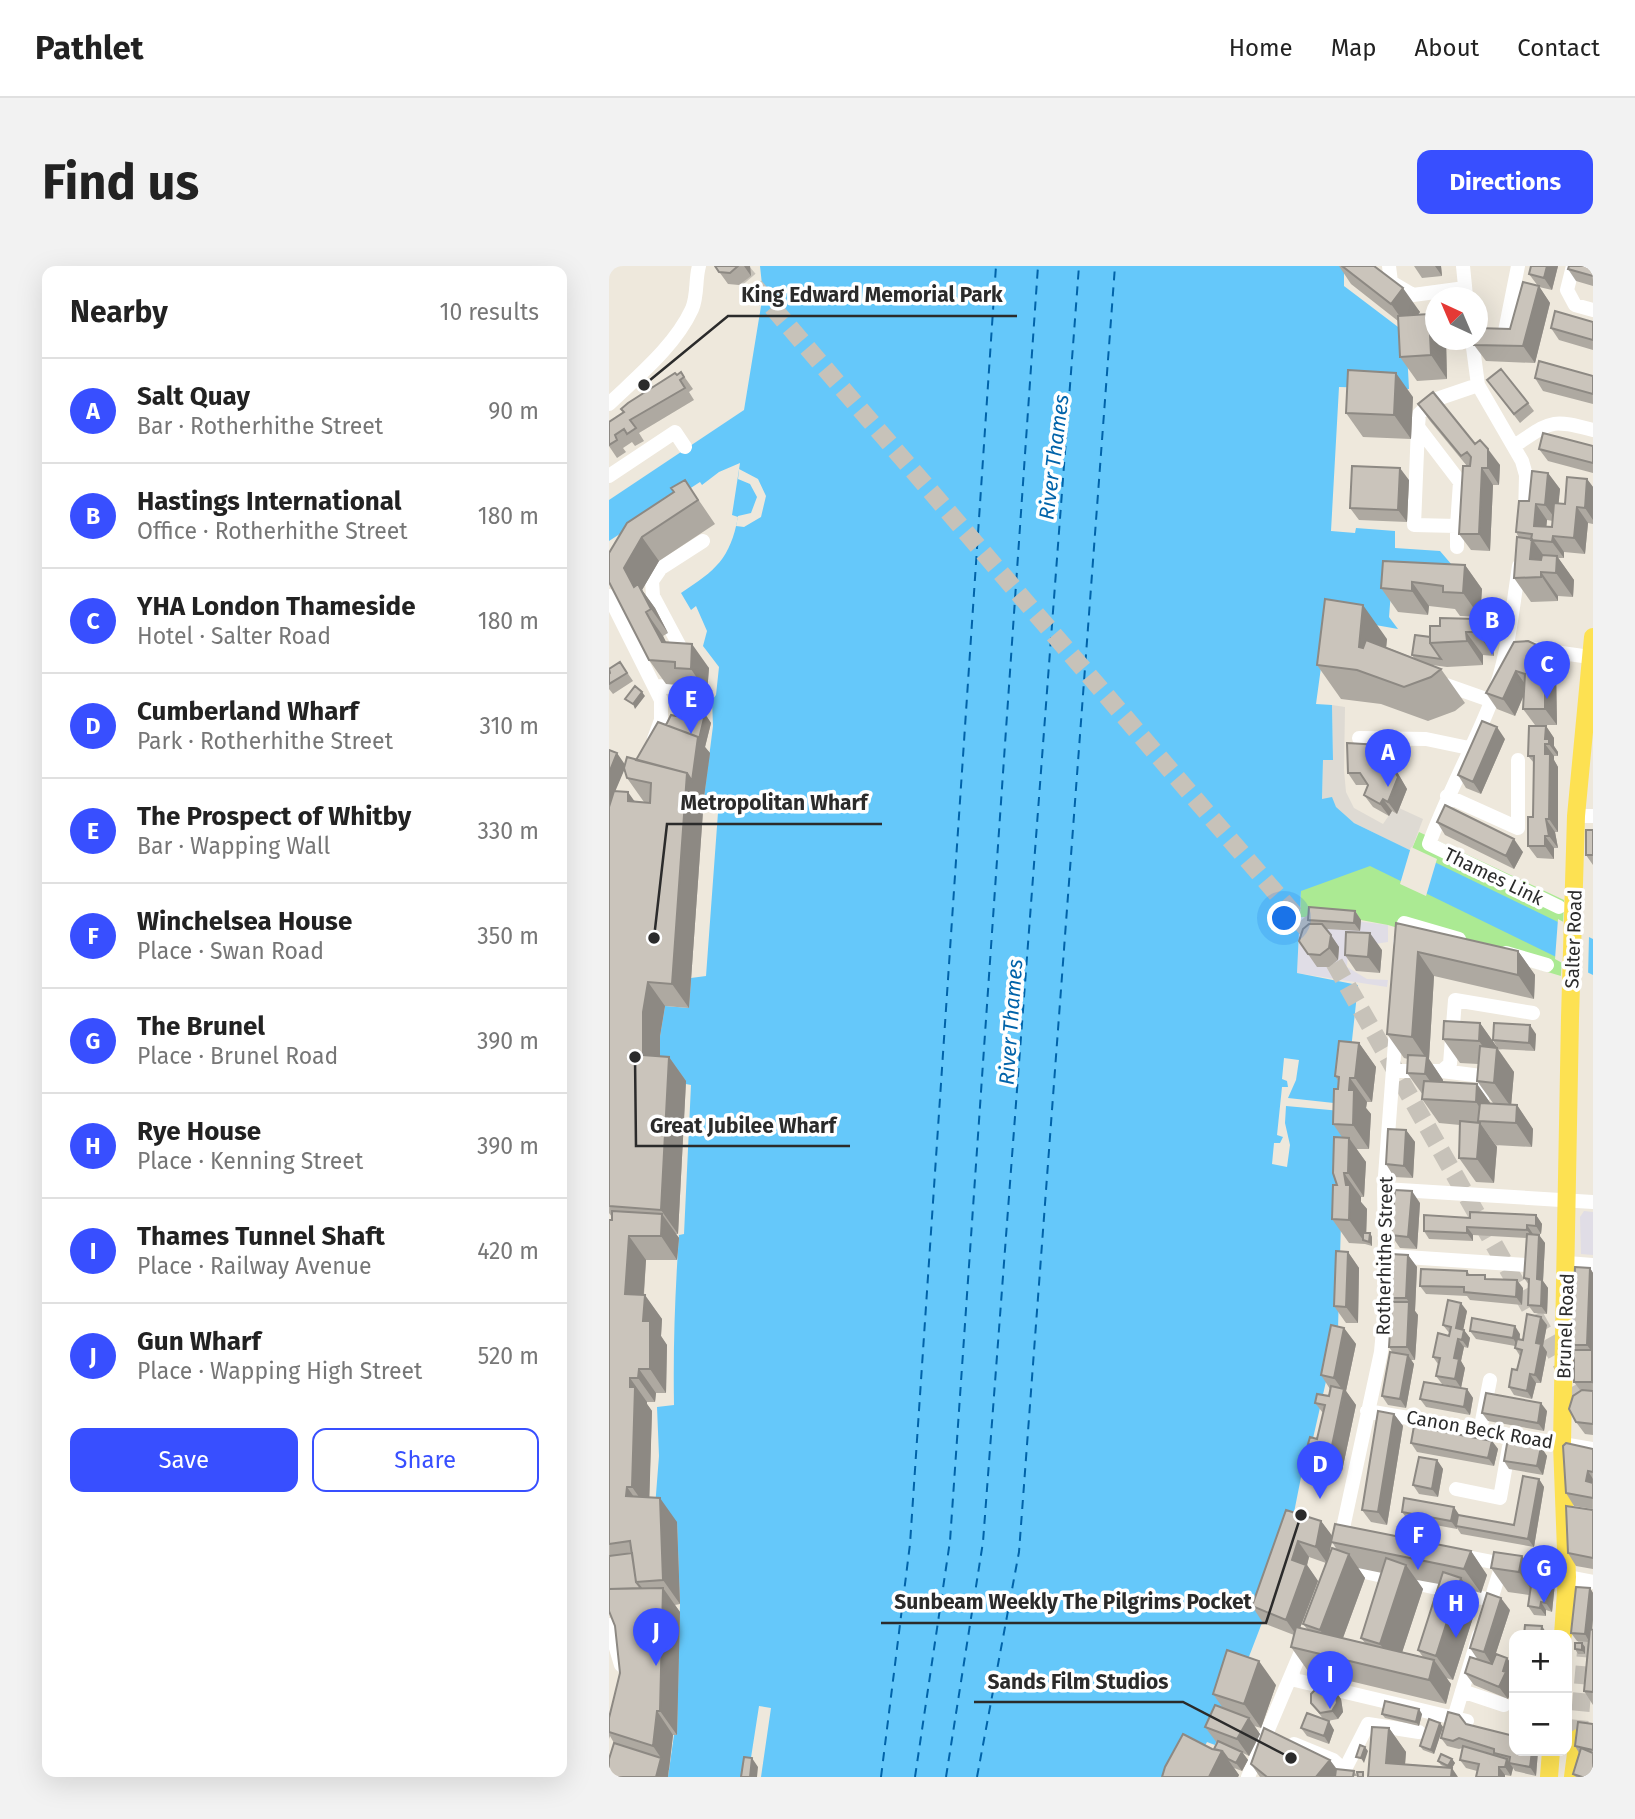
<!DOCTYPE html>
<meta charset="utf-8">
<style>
:root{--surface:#fff;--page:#f2f2f2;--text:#222;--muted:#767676;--line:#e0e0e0;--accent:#384fff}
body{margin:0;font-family:"Fira Sans",sans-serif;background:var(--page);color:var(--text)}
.controls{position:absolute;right:21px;bottom:21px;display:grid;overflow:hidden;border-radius:14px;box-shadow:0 7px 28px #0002}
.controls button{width:63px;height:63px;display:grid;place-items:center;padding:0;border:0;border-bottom:2px solid var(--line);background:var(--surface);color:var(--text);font:35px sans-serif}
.compass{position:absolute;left:816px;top:21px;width:63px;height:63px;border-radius:50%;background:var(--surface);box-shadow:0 7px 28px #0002;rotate:316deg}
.you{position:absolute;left:676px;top:653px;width:24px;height:24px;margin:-18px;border:5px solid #fff;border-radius:50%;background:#1a73e8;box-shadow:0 0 0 10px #1a73e833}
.badge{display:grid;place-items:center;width:46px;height:46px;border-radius:50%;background:var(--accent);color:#fff;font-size:23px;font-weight:700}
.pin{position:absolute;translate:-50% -58px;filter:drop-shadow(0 2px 4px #0008)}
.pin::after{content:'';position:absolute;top:37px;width:24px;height:21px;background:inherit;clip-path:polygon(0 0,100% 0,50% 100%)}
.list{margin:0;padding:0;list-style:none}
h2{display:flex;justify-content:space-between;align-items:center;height:91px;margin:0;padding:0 28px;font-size:30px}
h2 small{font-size:23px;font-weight:400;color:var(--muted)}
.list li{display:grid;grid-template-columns:46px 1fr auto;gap:21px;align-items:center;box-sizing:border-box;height:105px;padding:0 28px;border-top:2px solid var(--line)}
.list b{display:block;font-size:26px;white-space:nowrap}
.list p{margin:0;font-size:23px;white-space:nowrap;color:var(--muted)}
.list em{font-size:23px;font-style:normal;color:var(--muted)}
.actions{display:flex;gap:14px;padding:21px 28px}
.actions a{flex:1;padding:16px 0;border:2px solid var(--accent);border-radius:14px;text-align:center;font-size:24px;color:var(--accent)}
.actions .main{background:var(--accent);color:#fff}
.map{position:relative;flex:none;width:984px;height:1511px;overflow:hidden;border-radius:14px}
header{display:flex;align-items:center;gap:42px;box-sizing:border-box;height:98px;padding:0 35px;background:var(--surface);border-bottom:2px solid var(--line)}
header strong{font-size:33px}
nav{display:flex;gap:38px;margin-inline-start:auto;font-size:24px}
.intro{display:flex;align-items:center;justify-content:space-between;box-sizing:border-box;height:168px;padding:0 42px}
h1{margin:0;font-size:49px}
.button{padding:18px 32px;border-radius:14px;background:var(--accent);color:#fff;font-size:24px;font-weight:700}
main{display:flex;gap:42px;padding:0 42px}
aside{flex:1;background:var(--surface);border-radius:14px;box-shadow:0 7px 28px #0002}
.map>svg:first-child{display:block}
</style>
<header>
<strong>Pathlet</strong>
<nav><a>Home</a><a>Map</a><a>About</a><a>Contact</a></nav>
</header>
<div class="intro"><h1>Find us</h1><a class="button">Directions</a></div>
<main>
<aside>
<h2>Nearby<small>10 results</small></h2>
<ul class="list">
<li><span class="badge">A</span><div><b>Salt Quay</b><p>Bar · Rotherhithe Street</p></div><em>90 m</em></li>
<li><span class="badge">B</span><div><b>Hastings International</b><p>Office · Rotherhithe Street</p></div><em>180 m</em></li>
<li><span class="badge">C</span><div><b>YHA London Thameside</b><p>Hotel · Salter Road</p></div><em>180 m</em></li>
<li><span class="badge">D</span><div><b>Cumberland Wharf</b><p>Park · Rotherhithe Street</p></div><em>310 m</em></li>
<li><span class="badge">E</span><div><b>The Prospect of Whitby</b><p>Bar · Wapping Wall</p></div><em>330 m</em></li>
<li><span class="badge">F</span><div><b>Winchelsea House</b><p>Place · Swan Road</p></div><em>350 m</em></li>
<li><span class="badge">G</span><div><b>The Brunel</b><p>Place · Brunel Road</p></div><em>390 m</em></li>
<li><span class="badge">H</span><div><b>Rye House</b><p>Place · Kenning Street</p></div><em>390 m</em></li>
<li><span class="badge">I</span><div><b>Thames Tunnel Shaft</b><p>Place · Railway Avenue</p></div><em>420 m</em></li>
<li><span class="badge">J</span><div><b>Gun Wharf</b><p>Place · Wapping High Street</p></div><em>520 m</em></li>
</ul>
<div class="actions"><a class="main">Save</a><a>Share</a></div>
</aside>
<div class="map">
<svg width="984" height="1511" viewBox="0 0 984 1511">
<rect width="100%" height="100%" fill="#eee8dc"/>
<path fill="#e0dde6" d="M 698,649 L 779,659 L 779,676 L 739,682 L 738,701 L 758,713 L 779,714 L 778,721 L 688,707 L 691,651 Z
M 975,945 L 984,946 L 984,989 L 972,988 L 971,951 Z"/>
<path fill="#abea93" d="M 725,555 L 802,585 L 810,566 L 955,634 L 952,710 L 779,659 L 752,654 L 691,651 L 692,625 Z"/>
<path fill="#dedad3" d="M 723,439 L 736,441 L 735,504 L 737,526 L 745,542 L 774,558 L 783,545 L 788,548 L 790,542 L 814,553 L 802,585 L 745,557 L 713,533 L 714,494 L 724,494 Z"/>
<path fill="#65c8fa" d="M 151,0 L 735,0 L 735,20 L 797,67 L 800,123 L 730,121 L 722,265 L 746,267 L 747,262 L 786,265 L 786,282 L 831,285 L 843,299 L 783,313 L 780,351 L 789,363 L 727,352 L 716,372 L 707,438 L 723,439 L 724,494 L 714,494 L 713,533 L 723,531 L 727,541 L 745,557 L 984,673 L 984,709 L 761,600 L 692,625 L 688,707 L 749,719 L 735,848 L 729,1063 L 702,1181 L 698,1181 L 674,1302 L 606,1479 L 598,1476 L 580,1511 L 59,1511 L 65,1469 L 68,1468 L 71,1338 L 68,1256 L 45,1254 L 50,1190 L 48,1141 L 65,1139 C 64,1082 66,1026 70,969 L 75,968 L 82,819 L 51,813 L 51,770 L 56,740 L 80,742 L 82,712 L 97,710 L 110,533 L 95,531 L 104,460 L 103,434 L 107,429 L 110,401 L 94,380 L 98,365 L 87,340 L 82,344 L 72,327 C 107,304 121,293 129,251 L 123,249 L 131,197 L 110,206 L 93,219 L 91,216 L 0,275 L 0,234 L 135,144 L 154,28 Z"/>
<path fill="#eee8dc" d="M 130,203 L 149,213 L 157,230 L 152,251 L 135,261 L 127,260 L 129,250 L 142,247 L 148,231 L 141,218 L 129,213 Z
M 802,581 L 828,593 L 817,630 L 791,618 Z
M 949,653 L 980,670 L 979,711 L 946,693 Z
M 675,792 L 690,794 L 687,814 L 679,832 L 734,838 L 732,845 L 677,840 L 676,857 L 681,879 L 678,901 L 663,898 L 665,877 L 671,877 L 674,871 L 668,869 L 673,821 L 679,821 L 678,815 L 673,813 Z
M 150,1440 L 162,1442 L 152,1511 L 139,1511 Z"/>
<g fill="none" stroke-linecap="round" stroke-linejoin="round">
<path stroke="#0163a9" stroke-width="2" stroke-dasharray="9 7" stroke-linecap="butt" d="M 272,1511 L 301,1278 L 387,0
M 306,1511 L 341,1275 L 429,0
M 337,1511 L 374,1276 L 470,0
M 368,1511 L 410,1286 L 506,0"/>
<path stroke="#c7c2b9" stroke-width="18" stroke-dasharray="18 9" stroke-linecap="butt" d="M 128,0 L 722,691 L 984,1153
M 969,1472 L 980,1353"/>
<path stroke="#fff" stroke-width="14" d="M 780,0 L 782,16 L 804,29 L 856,22
M 854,0 L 857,30
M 964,0 L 958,24 L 966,39 L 984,44
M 895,70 L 909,0
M 863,74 L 869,119 L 913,195 L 917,209 L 916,252
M 0,138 C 29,110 66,80 83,43 C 89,29 86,14 90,0
M 809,161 L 851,216 L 848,260 L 805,259 L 809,161 L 810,148 L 825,134 L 869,119
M 905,180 C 942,156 940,152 984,164
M 0,210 L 66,166 L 76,181
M 848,281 L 848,260
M 910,300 C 903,345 899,393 882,436 C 863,484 838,529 820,578 L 950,641
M 0,330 L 52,434 L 52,454 L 45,473
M 917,382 L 981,391
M 77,392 L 44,330 L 43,315 L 52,302 L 94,275
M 829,416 L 883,435
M 48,420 L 73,422 L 77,419
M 750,472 L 817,473 L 860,482
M 838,530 L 909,562 L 909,494
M 967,550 L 984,550
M 791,676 L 795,657 L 850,673
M 897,687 L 938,699
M 784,805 L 833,805 L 841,798 L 846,734 L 924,747
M 833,805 L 872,810 L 873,833 L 870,837 L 863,837
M 775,923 L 984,936
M 782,990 L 917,999
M 958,997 L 984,999
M 758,1145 L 984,1183
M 871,1165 L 881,1114
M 847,1223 L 891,1232 L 900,1181
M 731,1276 L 772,1086 L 777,1032 L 775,923 L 787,763
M 848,1289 L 984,1316
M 733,1301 L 882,1334
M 878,1347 L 893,1298
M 0,1359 L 12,1399
M 683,1407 L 686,1414 L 858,1455
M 853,1425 L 895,1439
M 845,1452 L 870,1369
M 685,1478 L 724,1494 L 736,1505
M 639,1511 L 697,1374
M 732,1511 L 759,1458 L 810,1466"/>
<path stroke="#fde152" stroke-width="18" d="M 954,1369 L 958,1311 L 953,1178 L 961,752 L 967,550 L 984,371
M 940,1511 L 942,1485
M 964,1511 L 969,1472"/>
</g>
<path fill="#aea9a1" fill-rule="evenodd" d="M 106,0 L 141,0 L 142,10 L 130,19 L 119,18 Z
M 730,0 L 767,0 L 767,1 L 811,46 L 808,49 L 820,48 L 827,58 L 827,74 L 837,74 L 838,113 L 808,115 L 791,91 L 789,55 L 742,18 Z
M 805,0 L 832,0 L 833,10 L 813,12 Z
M 922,0 L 949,0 L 943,24 L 930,21 L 941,37 L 926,97 L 877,95 L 865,79 L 901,63 L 929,20 L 920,8 Z
M 984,0 L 984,20 L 967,15 L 959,3 Z
M 984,56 L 984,84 L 950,74 L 942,62 Z
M 72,106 L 84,123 L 80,126 L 85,134 L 30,167 L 35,175 L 26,180 L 23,176 L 14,182 L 17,186 L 8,192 L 0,180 L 0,156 Z
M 984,110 L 984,138 L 934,125 L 926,112 Z
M 878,114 L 919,137 L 925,145 L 911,157 Z
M 804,131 L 802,173 L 754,171 L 737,147 Z
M 809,138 L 866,178 L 891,199 L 890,219 L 884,219 L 881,285 L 862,284 L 850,268 L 858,200 L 821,155 Z
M 984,180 L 984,207 L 939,195 L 930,183 Z
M 939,207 L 951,223 L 949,238 L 956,238 L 978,213 L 984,221 L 984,258 L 979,257 L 976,288 L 955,286 L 955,292 L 949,292 L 965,314 L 964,331 L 949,330 L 949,335 L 922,336 L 905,312 L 910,272 L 907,266 L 920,235 ZM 938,254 L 944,255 L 943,261 L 937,261 Z
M 76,214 L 106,258 L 50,295 L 33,324 L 46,342 L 59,367 L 54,370 L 57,376 L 100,402 L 98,427 L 83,426 L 79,420 L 57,418 L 40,394 L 0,316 L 65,226 Z
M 800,214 L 798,256 L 750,254 L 741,242 Z
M 856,299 L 873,323 L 871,351 L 851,350 L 846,343 L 820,340 L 819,349 L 789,346 L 772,322 Z
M 868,353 L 884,377 L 885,390 L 874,389 L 874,399 L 838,401 L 823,399 L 832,403 L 856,437 L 846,445 L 819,455 L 772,438 L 732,433 L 708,399 L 778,373 L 777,381 L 805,392 L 803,389 L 831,360 Z
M 905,376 L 936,387 L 947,404 L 948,459 L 926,459 L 914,443 L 915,429 L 906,450 L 888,443 L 877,427 Z
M 11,396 L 24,415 L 4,428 L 0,423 L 0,408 Z
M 96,448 L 102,457 L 96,481 L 101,487 L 95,531 L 80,742 L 56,740 L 51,770 L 51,790 L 60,791 L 77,815 L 69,968 L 67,968 L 70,972 L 68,994 L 37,994 L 35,1029 L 53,1053 L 52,1070 L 58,1079 L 57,1127 L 47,1127 L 46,1136 L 38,1136 L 38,1138 L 43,1145 L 40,1231 L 68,1256 L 71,1338 L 66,1339 L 71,1346 L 68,1469 L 64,1469 L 60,1504 L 5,1477 L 1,1470 L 0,1473 L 0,1452 L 11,1407 L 6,1360 L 0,1345 L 0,954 L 3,954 L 3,951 L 0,947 L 0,541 L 16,499 L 27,494 L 57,459 L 67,450 ZM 15,503 L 18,512 L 35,536 L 26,535 L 6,525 Z
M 937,460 L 945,472 L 945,480 L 949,486 L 949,490 L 945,490 L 945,494 L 949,501 L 949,566 L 946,566 L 949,582 L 945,582 L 945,593 L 928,592 L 919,580 L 924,551 L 925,497 L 919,490 Z
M 896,473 L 872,528 L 857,522 L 849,509 Z
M 771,479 L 780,492 L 798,523 L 788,548 L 783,545 L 780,550 L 764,541 L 755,529 L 759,519 L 747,519 L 739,507 Z
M 828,556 L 914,586 L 905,603 L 836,569 Z
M 984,564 L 984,599 L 977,589 Z
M 746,645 L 752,654 L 751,665 L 717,663 L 730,681 L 729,694 L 720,701 L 708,701 L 690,675 L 702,658 L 699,654 Z
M 787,657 L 909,685 L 926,709 L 925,733 L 825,710 L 820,793 L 834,814 L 834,816 L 868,818 L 881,837 L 884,837 L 868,815 L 869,798 L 851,797 L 834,773 L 871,757 L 905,806 L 902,839 L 908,839 L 924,863 L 923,881 L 886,879 L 873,860 L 888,881 L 885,917 L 867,916 L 850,892 L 851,859 L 830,857 L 813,833 L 814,829 L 798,807 L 799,793 L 795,792 L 778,768 Z
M 773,684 L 771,707 L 747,705 L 736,689 Z
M 927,768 L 926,785 L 889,783 L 884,774 Z
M 750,777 L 767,801 L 763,836 L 758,836 L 757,842 L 762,848 L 760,883 L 747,883 L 757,896 L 755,931 L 752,931 L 752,936 L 758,943 L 757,967 L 761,967 L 763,971 L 763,980 L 756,978 L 740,977 L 723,953 L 733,871 L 724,858 L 729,815 L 726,810 Z
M 797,864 L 806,876 L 804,912 L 785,911 L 777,898 Z
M 811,937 L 808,983 L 791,982 L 782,969 Z
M 927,949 L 933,958 L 932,968 L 924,968 L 924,969 L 930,969 L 936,977 L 934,1015 L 939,1022 L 938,1048 L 925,1047 L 919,1039 L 920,1019 L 915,1012 L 918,972 L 864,969 L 864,975 L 820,973 L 815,965 L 861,952 Z
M 739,986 L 750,1002 L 749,1057 L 737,1057 L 725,1040 Z
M 799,989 L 808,1001 L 806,1045 L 809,1049 L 806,1094 L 802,1094 L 805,1098 L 797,1142 L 779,1139 L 773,1130 L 784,1087 L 780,1081 L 783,1036 L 779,1032 Z
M 981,1002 L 984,1007 L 984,1125 L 979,1124 L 984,1125 L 984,1169 L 976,1168 L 967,1156 L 972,1124 L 971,1124 L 965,1116 L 967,1084 L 963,1079 Z
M 858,1005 L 861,1009 L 914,1022 L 913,1039 L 861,1034 L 858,1030 L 817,1028 L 811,1020 Z
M 858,1045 L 854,1063 L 861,1072 L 859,1082 L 855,1081 L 852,1095 L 856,1102 L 852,1122 L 833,1118 L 827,1110 L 829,1098 L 824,1091 L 840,1070 L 841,1068 L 834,1059 Z
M 938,1059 L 934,1080 L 938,1086 L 932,1117 L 927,1117 L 923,1133 L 905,1129 L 900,1121 L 908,1104 L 911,1090 L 906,1082 L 906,1080 L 867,1073 L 861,1065 L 911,1068 L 911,1073 L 914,1074 Z
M 735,1062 L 747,1078 L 737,1125 L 747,1139 L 733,1205 L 724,1203 L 719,1196 L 711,1194 L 699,1178 L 708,1173 L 714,1147 L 706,1137 L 720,1130 L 721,1123 L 712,1109 Z
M 858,1123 L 864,1132 L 861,1149 L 817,1141 L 811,1133 Z
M 938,1145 L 935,1165 L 879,1155 L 873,1147 Z
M 785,1148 L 794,1160 L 778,1259 L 762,1256 L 753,1244 Z
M 883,1175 L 889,1183 L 885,1200 L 808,1186 L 802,1177 Z
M 932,1181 L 938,1190 L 934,1209 L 900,1203 L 895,1195 Z
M 984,1183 L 984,1243 L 965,1240 L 957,1227 Z
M 828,1194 L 834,1203 L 829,1231 L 810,1228 L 804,1219 Z
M 930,1213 L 935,1221 L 925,1281 L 852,1268 L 848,1262 L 848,1263 L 799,1254 L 793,1246 L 850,1249 L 905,1259 Z
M 677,1244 L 712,1255 L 724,1271 L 862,1285 L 878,1309 L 872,1327 L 861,1324 L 869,1336 L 844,1414 L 837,1412 L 842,1418 L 837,1438 L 699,1405 L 682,1381 L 685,1369 L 654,1357 L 643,1340 ZM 723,1276 L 728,1284 L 720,1289 ZM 700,1291 L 717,1297 L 694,1358 L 698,1363 L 691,1362 L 709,1315 L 698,1299 ZM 749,1302 L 773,1307 L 752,1372 L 756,1377 L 734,1372 L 756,1312 ZM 808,1314 L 830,1318 L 809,1384 L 814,1391 L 793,1386 L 814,1323 Z
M 984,1244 L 984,1303 L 967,1300 L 959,1287 Z
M 913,1290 L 924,1306 L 941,1309 L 946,1317 L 943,1346 L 937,1344 L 937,1350 L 925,1349 L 919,1340 L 920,1329 L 899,1326 L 882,1302 Z
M 981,1322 L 984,1327 L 983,1364 L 984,1364 L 984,1439 L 975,1425 L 979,1376 L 968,1375 L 962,1367 Z
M 901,1344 L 886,1390 L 898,1392 L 905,1402 L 905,1409 L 904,1415 L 905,1417 L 905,1420 L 899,1433 L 865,1419 L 856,1407 L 869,1394 L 861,1382 Z
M 973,1377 L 976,1381 L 976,1388 L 969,1388 L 966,1383 Z
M 667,1419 L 652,1462 L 645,1460 L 651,1468 L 640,1490 L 634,1487 L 639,1494 L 633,1505 L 625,1502 L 630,1509 L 629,1511 L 553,1511 L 603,1483 L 605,1483 L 608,1477 L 596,1461 L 614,1442 L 604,1428 Z
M 732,1433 L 734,1446 L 729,1453 L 718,1455 L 725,1464 L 720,1478 L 698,1470 L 692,1462 L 715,1454 L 702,1437 Z
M 773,1448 L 813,1448 L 810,1460 L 776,1452 Z
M 831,1457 L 834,1461 L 825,1488 L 814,1484 L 811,1480 Z
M 857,1458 L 905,1485 L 929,1485 L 927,1510 L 906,1505 L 904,1502 L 902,1510 L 896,1509 L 896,1511 L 867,1511 L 868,1505 L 857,1502 L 851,1494 L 854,1482 L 850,1483 L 838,1480 L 832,1472 Z
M 984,1458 L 984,1511 L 967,1511 L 964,1508 L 970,1487 L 966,1480 Z
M 780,1462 L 797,1486 L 796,1498 L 836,1501 L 832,1499 L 829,1495 L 843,1493 L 846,1497 L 843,1502 L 759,1511 Z
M 642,1498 L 745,1505 L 748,1510 L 757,1510 L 651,1511 Z"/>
<path fill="#8d8983" d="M 135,0 L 141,0 L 142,10 Z
M 826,0 L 832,0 L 833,10 Z
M 938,0 L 949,0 L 943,24 L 935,12 Z
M 930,20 L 941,37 L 926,97 L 914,80 Z
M 794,22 L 811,46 L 799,62 L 782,38 Z
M 820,48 L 827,58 L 827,74 L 837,74 L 838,113 L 822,89 Z
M 787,107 L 804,131 L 802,173 L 785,149 Z
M 879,183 L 891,199 L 890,219 L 879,202 Z
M 791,202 L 800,214 L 798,256 L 789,244 Z
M 873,202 L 884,219 L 881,285 L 870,268 Z
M 939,207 L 951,223 L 948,255 L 936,239 Z
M 978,213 L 984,221 L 984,254 L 976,242 Z
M 927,238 L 938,254 L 936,276 L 925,260 Z
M 968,241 L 979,257 L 976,288 L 965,272 Z
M 944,270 L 955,286 L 955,292 L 943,276 Z
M 33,271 L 50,295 L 33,324 L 46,342 L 59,367 L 42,343 L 32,326 L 42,345 L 25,321 L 15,302 Z
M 923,273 L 940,297 L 932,306 L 949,330 L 949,335 L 921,293 Z
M 948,290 L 965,314 L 964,331 L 947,307 Z
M 856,299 L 873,323 L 871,351 L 854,327 Z
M 803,316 L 820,340 L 819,349 L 803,325 Z
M 754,339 L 778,373 L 774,414 L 750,381 Z
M 37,346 L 54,370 L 69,400 L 53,376 Z
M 868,353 L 884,377 L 885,390 L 868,366 Z
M 857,366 L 874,389 L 874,399 L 858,375 Z
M 83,378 L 100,402 L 98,427 L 82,403 Z
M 936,387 L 947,404 L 948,459 L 936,443 Z
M 907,405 L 918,421 L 906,450 L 894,433 Z
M 33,426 L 36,430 L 26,443 L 24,438 Z
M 96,448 L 102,457 L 96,481 L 101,487 L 95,531 L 80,742 L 63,718 L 78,507 Z
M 937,460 L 945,472 L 945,480 L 949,486 L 949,490 L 936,473 Z
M 888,461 L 896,473 L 872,528 L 864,516 Z
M 936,478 L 945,490 L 945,494 L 949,501 L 949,566 L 940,553 Z
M 771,479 L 780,492 L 798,523 L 788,548 L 779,536 Z
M 8,487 L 17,500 L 0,540 L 0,507 Z
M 19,526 L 36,550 L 19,535 Z
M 774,533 L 783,545 L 780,550 L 771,538 Z
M 937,553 L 946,566 L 949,582 L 940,570 Z
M 936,570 L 945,582 L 945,593 L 936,580 Z
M 905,573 L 914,586 L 905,603 L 897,590 Z
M 746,645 L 752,654 L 751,665 L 745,657 Z
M 761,667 L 773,684 L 771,707 L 759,691 Z
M 722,669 L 730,681 L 729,694 L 720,682 Z
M 909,685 L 926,709 L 925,733 L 909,709 Z
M 809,686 L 825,710 L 820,793 L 834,814 L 833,832 L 816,808 L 817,792 L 803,771 Z
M 39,716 L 56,740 L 51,770 L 51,813 L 34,789 L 34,746 Z
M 871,757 L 888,781 L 887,799 L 870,775 Z
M 921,759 L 927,768 L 926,785 L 920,777 Z
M 750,777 L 767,801 L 763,836 L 746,812 Z
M 888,782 L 905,806 L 902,841 L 885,817 Z
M 60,791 L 77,815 L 69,968 L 52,944 Z
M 741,812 L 758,836 L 757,842 L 762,848 L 760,883 L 744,859 L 740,824 Z
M 868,818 L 885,842 L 880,855 L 867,836 Z
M 908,839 L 924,863 L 923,881 L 907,857 Z
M 871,857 L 888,881 L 885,917 L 868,893 Z
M 797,864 L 806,876 L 804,912 L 795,900 Z
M 740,872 L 757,896 L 755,931 L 739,907 Z
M 735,907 L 752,931 L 752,936 L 758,943 L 757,975 L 754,974 L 740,954 Z
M 803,925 L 811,937 L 808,983 L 799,971 Z
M 53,948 L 70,972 L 68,994 L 52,970 Z
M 927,949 L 933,958 L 932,968 L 927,960 Z
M 918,959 L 924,968 L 924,972 L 918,964 Z
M 858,961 L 864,969 L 864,975 L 858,967 Z
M 761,967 L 763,971 L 763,980 L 760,976 Z
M 930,969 L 936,977 L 934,1015 L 939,1022 L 938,1048 L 932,1040 L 928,1013 Z
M 20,970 L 37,994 L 33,1052 L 16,1028 Z
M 739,986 L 750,1002 L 749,1057 L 737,1041 Z
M 799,989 L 808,1001 L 806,1045 L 809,1049 L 806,1094 L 798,1081 L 800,1036 L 797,1032 Z
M 981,1002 L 984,1007 L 984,1118 L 983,1116 L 983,1086 L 978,1079 Z
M 908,1014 L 914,1022 L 913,1039 L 907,1031 Z
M 36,1029 L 53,1053 L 52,1070 L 58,1079 L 57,1127 L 41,1103 L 34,1055 Z
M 852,1037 L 858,1045 L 853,1070 L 847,1062 Z
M 932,1051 L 938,1059 L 934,1080 L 938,1086 L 932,1117 L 926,1109 L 927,1077 Z
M 906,1060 L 911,1068 L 909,1081 L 904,1072 Z
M 735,1062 L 747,1078 L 737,1125 L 747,1139 L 733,1205 L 721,1189 L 735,1126 L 725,1112 Z
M 855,1064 L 861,1072 L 859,1082 L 853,1074 Z
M 849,1073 L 855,1081 L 852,1095 L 856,1102 L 852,1122 L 846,1113 L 845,1092 Z
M 799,1089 L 805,1098 L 797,1142 L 791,1133 Z
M 30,1103 L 47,1127 L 46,1136 L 29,1112 Z
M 921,1108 L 927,1117 L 923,1133 L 918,1125 Z
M 21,1112 L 38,1136 L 38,1138 L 43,1145 L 40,1245 L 23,1221 Z
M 858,1123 L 864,1132 L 861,1149 L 855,1141 Z
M 932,1137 L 938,1145 L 935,1165 L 929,1157 Z
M 785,1148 L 794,1160 L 778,1259 L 769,1246 Z
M 883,1175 L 889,1183 L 885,1200 L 879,1192 Z
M 932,1181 L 938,1190 L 934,1209 L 928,1200 Z
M 828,1194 L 834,1203 L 829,1231 L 823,1223 Z
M 979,1205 L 984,1213 L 984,1226 L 977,1215 Z
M 930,1213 L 935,1221 L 925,1281 L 919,1273 Z
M 18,1221 L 35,1245 L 17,1230 Z
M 51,1232 L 68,1256 L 71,1338 L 54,1314 Z
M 845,1241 L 851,1250 L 847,1260 L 848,1263 L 842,1255 Z
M 712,1255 L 724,1271 L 718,1297 L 707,1281 Z
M 689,1275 L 700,1291 L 698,1299 L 709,1315 L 688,1370 L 677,1354 L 683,1294 Z
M 862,1285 L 878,1309 L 872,1327 L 855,1303 Z
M 740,1288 L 756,1312 L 728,1388 L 711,1364 Z
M 913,1290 L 929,1314 L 927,1330 L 910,1306 Z
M 797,1299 L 814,1323 L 788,1402 L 771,1378 Z
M 941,1309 L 946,1317 L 943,1346 L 937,1337 Z
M 852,1312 L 869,1336 L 844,1414 L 827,1390 Z
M 54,1322 L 71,1346 L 68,1469 L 51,1445 Z
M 981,1322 L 984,1327 L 984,1354 L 981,1377 L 976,1368 Z
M 892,1332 L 901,1344 L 883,1399 L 875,1386 Z
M 932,1336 L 937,1344 L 937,1350 L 931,1342 Z
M 933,1360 L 938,1368 L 938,1369 L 932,1369 Z
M 973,1377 L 976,1381 L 976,1388 L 973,1384 Z
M 898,1392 L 905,1402 L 905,1409 L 904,1415 L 905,1417 L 905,1420 L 899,1433 L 890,1421 Z
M 825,1394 L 842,1418 L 837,1438 L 820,1414 Z
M 650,1395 L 667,1419 L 652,1462 L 635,1438 Z
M 726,1424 L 732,1433 L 734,1446 L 729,1453 L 723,1445 Z
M 810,1443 L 813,1448 L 810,1460 L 807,1456 Z
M 48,1445 L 64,1469 L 59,1511 L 47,1511 L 52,1492 L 44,1480 Z
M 640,1452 L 651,1468 L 640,1490 L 628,1473 Z
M 720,1455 L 725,1464 L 720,1478 L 715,1470 Z
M 831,1457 L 834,1461 L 825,1488 L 822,1484 Z
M 780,1462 L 797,1486 L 795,1511 L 777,1497 Z
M 756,1481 L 759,1485 L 755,1497 L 752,1492 Z
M 613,1485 L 630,1509 L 629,1511 L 600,1511 Z
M 923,1485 L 929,1485 L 927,1510 L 921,1501 Z
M 633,1486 L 639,1494 L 633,1505 L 627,1497 Z
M 143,1492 L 149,1501 L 148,1511 L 141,1511 Z
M 843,1493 L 846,1497 L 843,1502 L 849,1511 L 842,1511 L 842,1504 L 839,1500 Z
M 898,1493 L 904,1502 L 902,1510 L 896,1501 Z
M 721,1494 L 730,1506 L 725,1511 L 707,1511 Z
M 890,1501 L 896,1509 L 896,1511 L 890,1511 Z"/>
<path fill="#cac4bb" stroke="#8d8983" stroke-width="2" d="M 106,0 L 129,0 L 121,7 L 110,6 Z
M 733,0 L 765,0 L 794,22 L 782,38 Z
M 922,0 L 938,0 L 935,12 L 920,8 Z
M 960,0 L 984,0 L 984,10 L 959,3 Z
M 914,16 L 930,20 L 914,80 L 865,79 L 865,74 L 869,74 L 869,62 L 901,63 Z
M 946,45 L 984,56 L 984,74 L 942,62 Z
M 820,48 L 822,89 L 791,91 L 789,50 Z
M 930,95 L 984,110 L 984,128 L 926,112 Z
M 892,103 L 919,137 L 905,148 L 878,114 Z
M 739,104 L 787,107 L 785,149 L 737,147 Z
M 72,106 L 75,111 L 71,114 L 76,122 L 21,154 L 27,162 L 18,168 L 15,163 L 6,169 L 8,174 L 0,179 L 0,156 L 15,146 L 12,143 L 19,137 L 66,107 L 68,109 Z
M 824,126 L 866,178 L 871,174 L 879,183 L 879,202 L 873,202 L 870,268 L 850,268 L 854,200 L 861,200 L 862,191 L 858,186 L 852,190 L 809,138 Z
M 934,167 L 984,180 L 984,197 L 930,183 Z
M 743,200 L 791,202 L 789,244 L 741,242 Z
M 923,205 L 939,207 L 936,239 L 927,238 L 925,260 L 943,261 L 945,237 L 956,238 L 958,211 L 978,213 L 976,242 L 968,241 L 965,272 L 944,270 L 943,276 L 922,274 L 923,268 L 907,266 L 910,235 L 920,235 Z
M 76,214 L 89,234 L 33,271 L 15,302 L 25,321 L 29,318 L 42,343 L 37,346 L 53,376 L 83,378 L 82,403 L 66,402 L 66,396 L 40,394 L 0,316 L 0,287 L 18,257 L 65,226 L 62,222 Z
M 908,271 L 923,273 L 921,293 L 932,294 L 933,289 L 948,290 L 947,307 L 932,306 L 932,311 L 905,312 Z
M 774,295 L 856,299 L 854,327 L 834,326 L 834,320 L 803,316 L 803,325 L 772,322 Z
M 716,333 L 754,339 L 750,381 L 754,382 L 757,374 L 832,403 L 822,411 L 795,421 L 748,404 L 708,399 Z
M 831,352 L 868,353 L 868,366 L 857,366 L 858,375 L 821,377 L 821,360 L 831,360 Z
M 806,369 L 821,371 L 821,377 L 832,393 L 803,389 Z
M 919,375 L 928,379 L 936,387 L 936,443 L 914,443 L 916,408 L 907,405 L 894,433 L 877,427 L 905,376 Z
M 11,396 L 18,407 L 0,418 L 0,408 L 1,407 L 0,403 Z
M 26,420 L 33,426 L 24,438 L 16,433 Z
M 71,439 L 96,448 L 90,473 L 89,471 L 57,459 L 62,449 L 67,450 Z
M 873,455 L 888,461 L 864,516 L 849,509 Z
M 49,456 L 89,471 L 83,515 L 78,507 L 27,494 Z
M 920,460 L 937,460 L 936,473 L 940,473 L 940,478 L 936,478 L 936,488 L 941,488 L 940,553 L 937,553 L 940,570 L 936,570 L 936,580 L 919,580 L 919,551 L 924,551 L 925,490 L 919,490 Z
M 738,477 L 771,479 L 789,511 L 779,536 L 774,533 L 771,538 L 755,529 L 759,519 L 751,507 L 739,507 Z
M 0,484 L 8,487 L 0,507 Z
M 18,491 L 78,507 L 63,718 L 39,716 L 34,746 L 34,789 L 60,791 L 52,944 L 0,940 L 0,541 L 5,525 L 19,526 L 19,535 L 41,537 L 42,517 L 18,512 L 15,502 Z
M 836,539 L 905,573 L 897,590 L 828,556 Z
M 977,564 L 984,564 L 984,589 L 977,589 Z
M 700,641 L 746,645 L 745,657 L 699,654 Z
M 787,657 L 909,685 L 909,709 L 809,686 L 803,771 L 778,768 Z
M 700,658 L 713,658 L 722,669 L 720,682 L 711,689 L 699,688 L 690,675 L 694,663 Z
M 737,666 L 761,667 L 759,691 L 736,689 Z
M 835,755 L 871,757 L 870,775 L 834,773 Z
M 885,757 L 921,759 L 920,777 L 884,774 Z
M 730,775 L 750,777 L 746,812 L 741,812 L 740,824 L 745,824 L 744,859 L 724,858 L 725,823 L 729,823 L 730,811 L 726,810 Z
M 871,780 L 888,782 L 885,817 L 868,815 Z
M 799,789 L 818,790 L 816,808 L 798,807 Z
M 815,815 L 868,818 L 867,836 L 813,833 Z
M 871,837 L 908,839 L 907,857 L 869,855 Z
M 851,855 L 871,857 L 868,893 L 850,892 Z
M 779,863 L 797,864 L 795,900 L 777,898 Z
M 725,871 L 740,872 L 739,907 L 735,907 L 737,919 L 741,919 L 740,954 L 723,953 L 724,919 L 728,919 L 724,907 Z
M 786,924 L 803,925 L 799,971 L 782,969 Z
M 3,945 L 53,948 L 52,970 L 20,970 L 16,1028 L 36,1029 L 34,1055 L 41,1055 L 41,1103 L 30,1103 L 29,1112 L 21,1112 L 21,1121 L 26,1121 L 23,1221 L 18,1221 L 17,1230 L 51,1232 L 54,1314 L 27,1316 L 21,1275 L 0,1278 L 0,954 L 3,954 Z
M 861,946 L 927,949 L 927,960 L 918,959 L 918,964 L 858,961 L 858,967 L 815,965 L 815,949 L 861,952 Z
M 754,967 L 761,967 L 760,976 L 754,974 Z
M 918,968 L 930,969 L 928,1013 L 933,1014 L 932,1040 L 919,1039 L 920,1013 L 915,1012 Z
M 727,985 L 739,986 L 737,1041 L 725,1040 Z
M 782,988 L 799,989 L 797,1032 L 779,1032 Z
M 966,1001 L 981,1002 L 978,1079 L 963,1079 Z
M 812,1003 L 858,1005 L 858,1009 L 876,1009 L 876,1013 L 908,1014 L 907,1031 L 855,1026 L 855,1021 L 811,1020 Z
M 839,1034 L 852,1037 L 847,1062 L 855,1064 L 853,1074 L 849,1073 L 845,1092 L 850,1093 L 846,1113 L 827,1110 L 831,1092 L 824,1091 L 829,1067 L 840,1070 L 842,1061 L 834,1059 Z
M 783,1036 L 800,1036 L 798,1081 L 780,1081 Z
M 918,1048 L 932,1051 L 927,1077 L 932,1078 L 926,1109 L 921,1108 L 918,1125 L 900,1121 L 903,1103 L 908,1104 L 913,1084 L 906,1082 L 908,1073 L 914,1074 Z
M 863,1052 L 906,1060 L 904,1072 L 861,1065 Z
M 722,1059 L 735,1062 L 725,1112 L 712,1109 Z
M 965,1084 L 983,1084 L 983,1116 L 965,1116 Z
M 781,1086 L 799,1089 L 791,1133 L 773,1130 Z
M 815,1116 L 858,1123 L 855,1141 L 811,1133 Z
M 722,1120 L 735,1123 L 721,1189 L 713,1187 L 714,1181 L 699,1178 L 701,1171 L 708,1173 L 716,1139 L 706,1137 L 708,1128 L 720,1130 Z
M 973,1124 L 984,1125 L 984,1158 L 967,1156 L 960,1143 L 964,1130 Z
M 877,1127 L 932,1137 L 929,1157 L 873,1147 Z
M 769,1145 L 785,1148 L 769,1246 L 753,1244 Z
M 805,1160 L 883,1175 L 879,1192 L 802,1177 Z
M 902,1176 L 932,1181 L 928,1200 L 895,1195 L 898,1178 Z
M 957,1177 L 984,1183 L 984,1206 L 979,1205 L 977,1215 L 984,1217 L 984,1232 L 957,1227 L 954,1180 Z
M 810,1191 L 828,1194 L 823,1223 L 804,1219 Z
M 914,1210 L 930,1213 L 919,1273 L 847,1260 L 849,1249 L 905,1259 Z
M 795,1232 L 845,1241 L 842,1255 L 793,1246 Z
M 957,1240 L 984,1244 L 984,1292 L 959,1287 Z
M 677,1244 L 712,1255 L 707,1281 L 689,1275 L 683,1294 L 697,1299 L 677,1354 L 643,1340 Z
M 726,1258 L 862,1285 L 855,1303 L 722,1276 Z
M 723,1282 L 740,1288 L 711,1364 L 694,1358 Z
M 885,1286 L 913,1290 L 910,1306 L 882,1302 Z
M 23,1287 L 27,1316 L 32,1322 L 0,1323 L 0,1290 Z
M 777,1292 L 797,1299 L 771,1378 L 752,1372 Z
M 834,1306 L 852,1312 L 827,1390 L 809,1384 Z
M 924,1306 L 941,1309 L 937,1337 L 932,1336 L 931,1342 L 919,1340 Z
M 967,1321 L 981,1322 L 976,1368 L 962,1367 Z
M 54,1322 L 51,1445 L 48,1445 L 44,1480 L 0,1466 L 0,1452 L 11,1407 L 6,1360 L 0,1345 L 0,1323 Z
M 878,1327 L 892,1332 L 875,1386 L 861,1382 Z
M 916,1359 L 933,1360 L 932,1369 L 915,1369 Z
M 687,1361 L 825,1394 L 820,1414 L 682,1381 Z
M 981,1363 L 984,1364 L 984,1426 L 975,1425 Z
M 966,1377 L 973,1377 L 973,1384 L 966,1383 Z
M 618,1384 L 650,1395 L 635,1438 L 604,1428 Z
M 887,1388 L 898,1392 L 894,1405 L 897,1406 L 890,1421 L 856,1407 L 861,1391 L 883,1398 Z
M 718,1420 L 726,1424 L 728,1437 L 723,1445 L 711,1447 L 702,1437 L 702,1428 L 709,1421 Z
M 776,1435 L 810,1443 L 807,1456 L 773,1448 Z
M 606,1439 L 640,1452 L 628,1473 L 596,1461 Z
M 839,1446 L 850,1449 L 857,1458 L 905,1470 L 905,1485 L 923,1485 L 921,1501 L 900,1497 L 901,1491 L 885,1487 L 885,1483 L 850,1472 L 844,1475 L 832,1472 Z
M 698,1447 L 720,1455 L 715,1470 L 692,1462 Z
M 820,1453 L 831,1457 L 822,1484 L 811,1480 Z
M 969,1456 L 984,1458 L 984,1484 L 966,1480 Z
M 763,1461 L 780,1462 L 777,1497 L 843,1502 L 842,1511 L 759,1511 Z
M 655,1462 L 721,1494 L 707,1511 L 658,1511 L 642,1498 Z
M 574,1468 L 603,1483 L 613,1485 L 600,1511 L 553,1511 L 556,1501 Z
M 609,1475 L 633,1486 L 627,1497 L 619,1493 L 613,1485 L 605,1483 Z
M 5,1477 L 52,1492 L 47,1511 L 0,1511 L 0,1493 Z
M 751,1479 L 756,1481 L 752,1492 L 747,1491 Z
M 854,1480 L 898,1493 L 896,1501 L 890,1501 L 890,1511 L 867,1511 L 870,1498 L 851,1494 Z
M 972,1482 L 984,1487 L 984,1511 L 973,1511 L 964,1508 Z
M 832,1488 L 843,1493 L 839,1500 L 829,1495 Z
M 135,1491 L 143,1492 L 141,1511 L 132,1511 Z
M 727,1503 L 745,1505 L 744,1511 L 726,1511 Z
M 748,1506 L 754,1506 L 754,1511 L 749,1511 Z"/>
<g text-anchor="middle" stroke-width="7" stroke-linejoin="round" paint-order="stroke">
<g font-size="19" fill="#2b2b2b" stroke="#fff">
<text transform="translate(885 610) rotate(26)" y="7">Thames Link</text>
<text transform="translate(964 673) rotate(-88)" y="7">Salter Road</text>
<text transform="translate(775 990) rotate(-89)" y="7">Rotherhithe Street</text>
<text transform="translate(956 1060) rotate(-88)" y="7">Brunel Road</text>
<text transform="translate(871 1163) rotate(10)" y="7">Canon Beck Road</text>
</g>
<g font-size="21" font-style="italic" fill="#0163a9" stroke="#fff">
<text transform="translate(445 191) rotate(-83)" y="7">River Thames</text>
<text transform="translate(402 756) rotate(-86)" y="7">River Thames</text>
</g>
</g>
<path fill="none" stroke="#2b2b2b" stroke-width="2.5" d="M35 119L119 50H408M45 672L58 558H273M26 791L27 880H241M692 1249L657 1357H272M682 1492L574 1436H365"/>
<g fill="#2b2b2b" stroke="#fff" stroke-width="2.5">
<circle cx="35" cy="119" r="7"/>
<circle cx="45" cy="672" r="7"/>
<circle cx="26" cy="791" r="7"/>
<circle cx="692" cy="1249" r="7"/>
<circle cx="682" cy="1492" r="7"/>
</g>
<g font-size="21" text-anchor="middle" font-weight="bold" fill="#2b2b2b" stroke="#fff" stroke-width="7" stroke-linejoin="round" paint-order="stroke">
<text x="263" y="36">King Edward Memorial Park</text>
<text x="165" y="544">Metropolitan Wharf</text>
<text x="134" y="867">Great Jubilee Wharf</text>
<text x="464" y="1343">Sunbeam Weekly The Pilgrims Pocket</text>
<text x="469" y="1423">Sands Film Studios</text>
</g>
</svg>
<div class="controls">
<button>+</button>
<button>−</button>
</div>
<svg class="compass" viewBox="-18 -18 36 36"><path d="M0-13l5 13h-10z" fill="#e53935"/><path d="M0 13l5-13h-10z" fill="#767676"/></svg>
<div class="you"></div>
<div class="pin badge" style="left:779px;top:521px">A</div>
<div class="pin badge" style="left:883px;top:389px">B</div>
<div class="pin badge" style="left:938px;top:433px">C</div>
<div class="pin badge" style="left:711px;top:1233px">D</div>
<div class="pin badge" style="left:82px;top:468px">E</div>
<div class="pin badge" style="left:809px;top:1304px">F</div>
<div class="pin badge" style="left:935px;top:1337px">G</div>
<div class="pin badge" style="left:847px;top:1372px">H</div>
<div class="pin badge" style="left:721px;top:1443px">I</div>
<div class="pin badge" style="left:47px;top:1400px">J</div>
</div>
</main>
